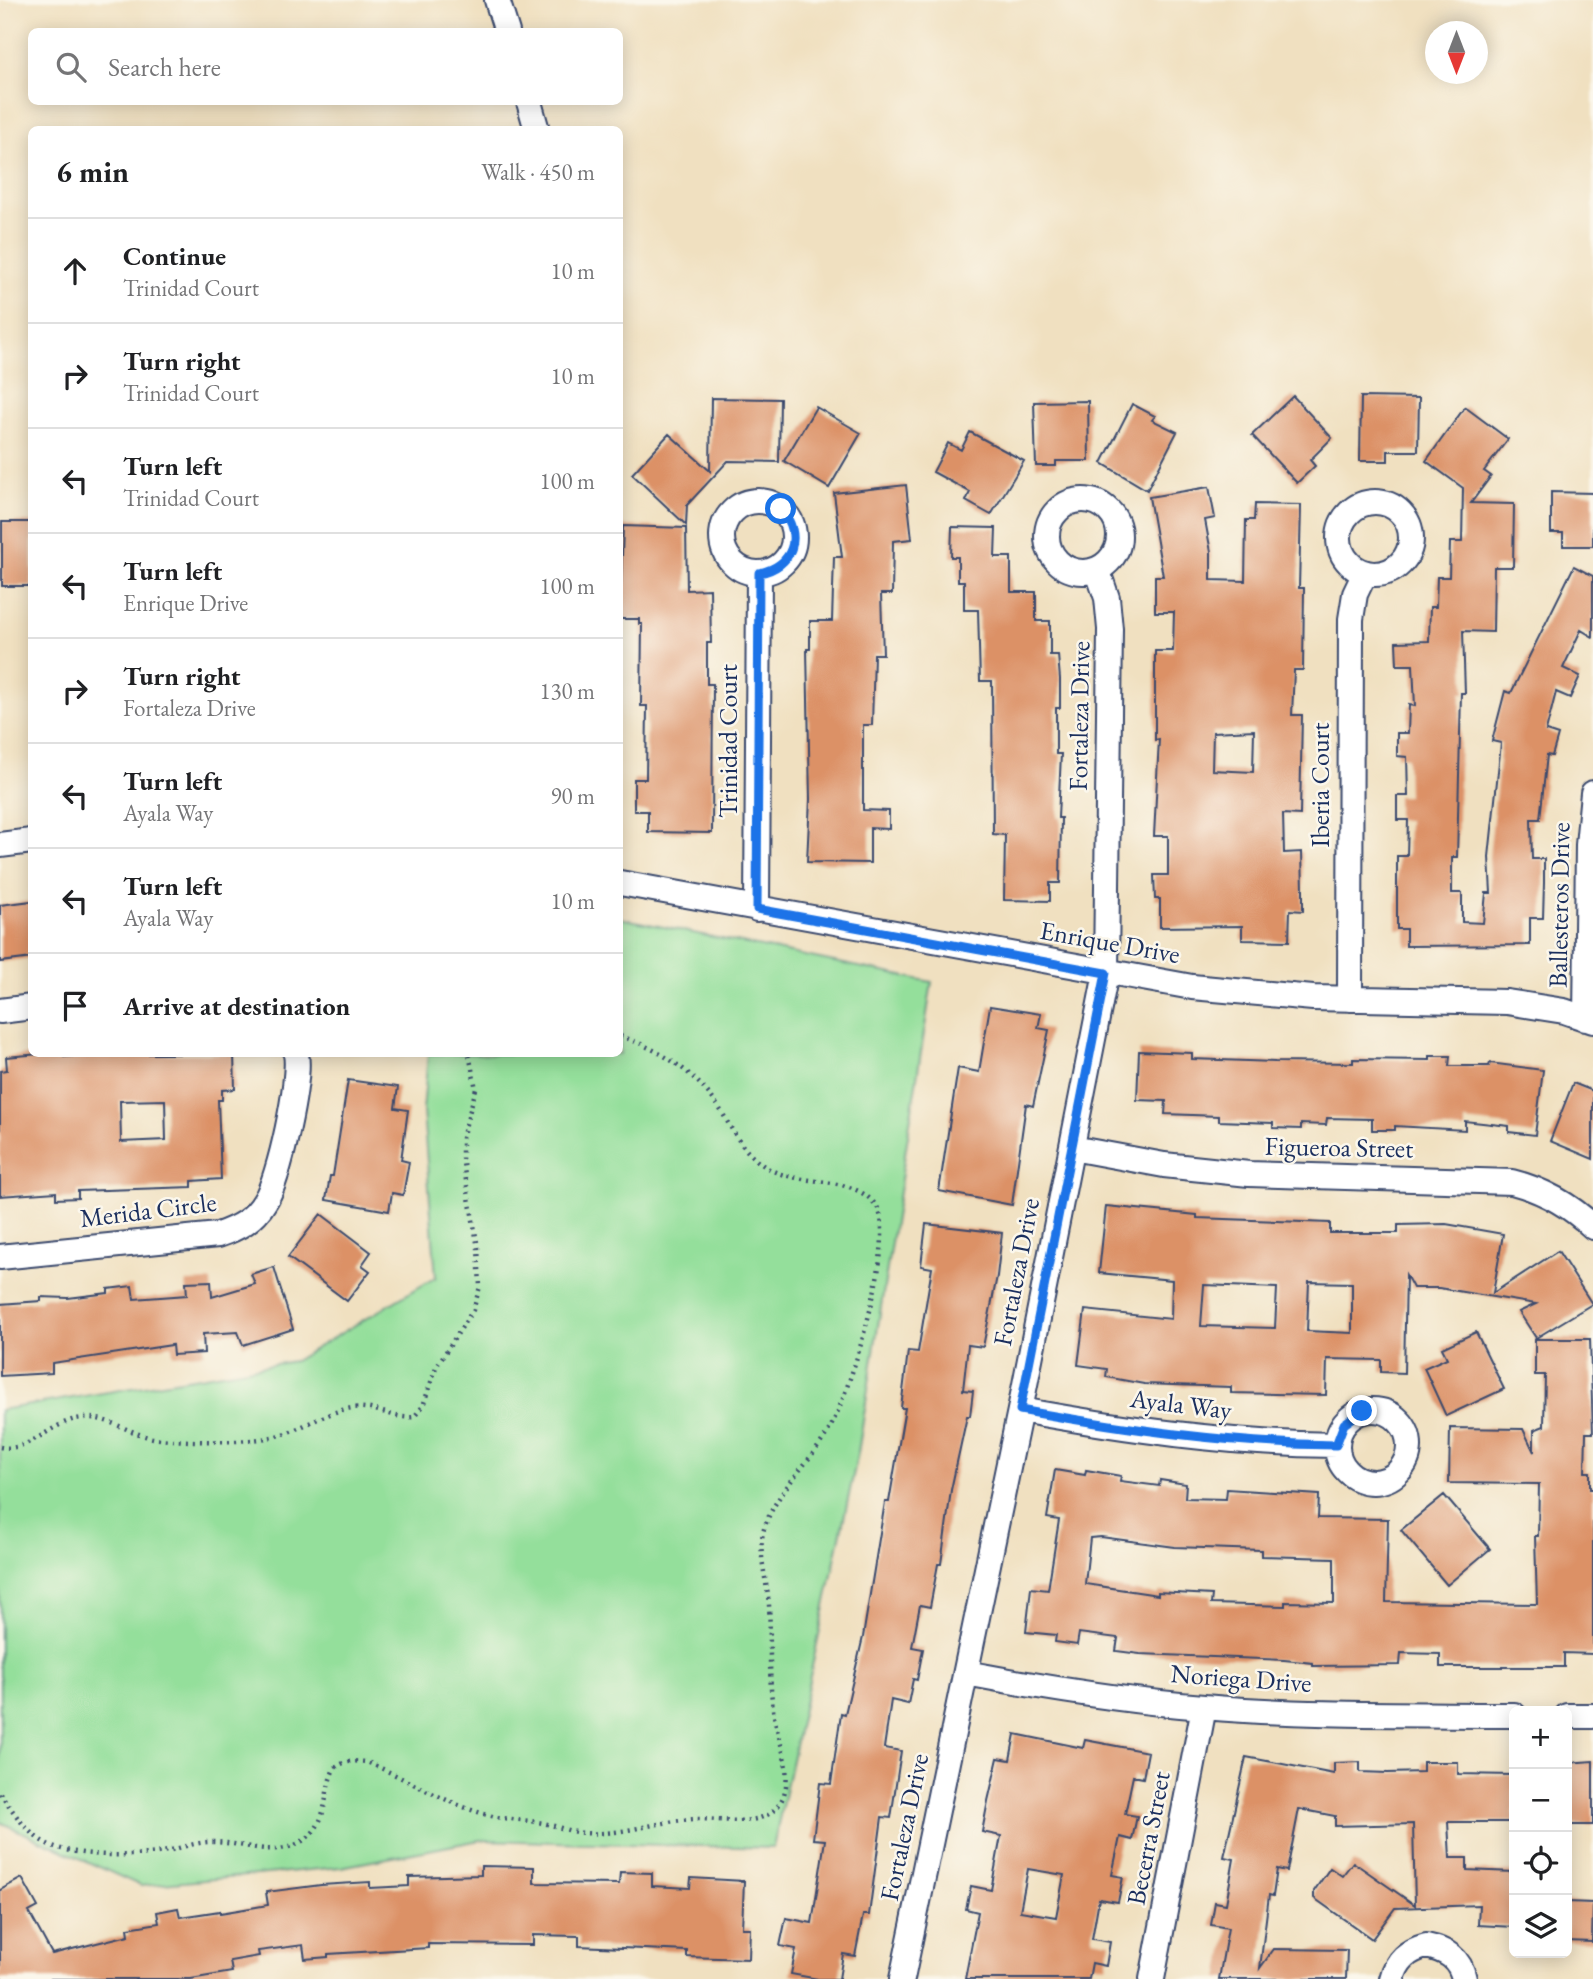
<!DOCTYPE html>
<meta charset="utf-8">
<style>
:root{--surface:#fff;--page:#f2f2f2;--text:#202124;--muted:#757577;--line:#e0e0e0}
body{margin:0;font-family:"EB Garamond",serif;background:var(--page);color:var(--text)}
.controls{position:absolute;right:21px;bottom:21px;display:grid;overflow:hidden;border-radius:10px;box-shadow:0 4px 18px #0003}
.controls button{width:63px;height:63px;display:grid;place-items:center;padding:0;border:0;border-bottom:2px solid var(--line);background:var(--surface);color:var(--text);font:35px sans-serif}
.compass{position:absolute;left:1425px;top:21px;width:63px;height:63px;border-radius:50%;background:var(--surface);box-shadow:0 4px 18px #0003;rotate:180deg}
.stop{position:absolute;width:21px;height:21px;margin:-16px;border:5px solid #1a73e8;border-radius:50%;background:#fff}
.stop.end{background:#1a73e8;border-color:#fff;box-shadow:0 2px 7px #0008}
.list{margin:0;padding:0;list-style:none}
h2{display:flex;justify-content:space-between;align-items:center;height:91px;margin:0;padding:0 28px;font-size:30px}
h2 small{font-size:23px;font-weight:400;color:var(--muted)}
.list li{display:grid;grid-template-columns:46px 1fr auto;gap:21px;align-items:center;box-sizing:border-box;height:105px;padding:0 28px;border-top:2px solid var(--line)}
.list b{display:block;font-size:26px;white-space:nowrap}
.list p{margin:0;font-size:23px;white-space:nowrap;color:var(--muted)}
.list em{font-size:23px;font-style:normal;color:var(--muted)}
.icon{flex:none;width:38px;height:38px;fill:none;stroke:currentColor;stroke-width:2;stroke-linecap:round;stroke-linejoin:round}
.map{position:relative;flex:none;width:1593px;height:1979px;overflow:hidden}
.search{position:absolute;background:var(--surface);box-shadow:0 4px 18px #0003;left:28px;top:28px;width:595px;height:77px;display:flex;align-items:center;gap:18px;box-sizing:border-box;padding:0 24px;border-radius:10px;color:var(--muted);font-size:26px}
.panel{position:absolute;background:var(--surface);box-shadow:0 4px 18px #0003;left:28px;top:126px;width:595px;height:931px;border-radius:10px}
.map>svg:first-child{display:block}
</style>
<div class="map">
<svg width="1593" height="1979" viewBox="0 0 1593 1979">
<rect width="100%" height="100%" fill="#fbf7ec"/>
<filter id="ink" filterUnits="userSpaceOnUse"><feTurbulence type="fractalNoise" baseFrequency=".0143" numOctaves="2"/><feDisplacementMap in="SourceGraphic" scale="14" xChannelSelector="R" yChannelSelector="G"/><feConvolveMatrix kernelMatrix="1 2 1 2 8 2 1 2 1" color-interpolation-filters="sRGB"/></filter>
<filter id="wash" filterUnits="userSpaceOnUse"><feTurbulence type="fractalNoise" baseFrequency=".00686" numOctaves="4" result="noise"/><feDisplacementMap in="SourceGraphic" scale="28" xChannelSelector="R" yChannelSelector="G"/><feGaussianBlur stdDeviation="1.57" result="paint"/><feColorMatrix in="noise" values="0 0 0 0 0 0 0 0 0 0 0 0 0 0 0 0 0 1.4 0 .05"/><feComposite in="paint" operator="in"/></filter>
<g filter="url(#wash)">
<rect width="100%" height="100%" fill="#f0e0c0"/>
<path fill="#94df9b" stroke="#58877c" stroke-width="2" d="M 620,918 L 932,982 L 858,1453 L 773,1848 L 480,1840 L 341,1867 L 141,1886 L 0,1822 L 0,1410 L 294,1361 L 436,1277 L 423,1111 L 428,1054 L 620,1054 Z"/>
<g id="blocks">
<path fill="#dc9166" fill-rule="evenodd" d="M 1293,396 L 1332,438 L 1310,460 L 1315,466 L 1297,483 L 1252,435 Z
M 1361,397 L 1419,398 L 1418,451 L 1388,451 L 1388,461 L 1360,461 Z
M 711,398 L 780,399 L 779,462 L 728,461 L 687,505 L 686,525 L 632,474 L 669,434 L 710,471 Z
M 1088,401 L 1089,461 L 1056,461 L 1056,466 L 1036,466 L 1034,402 Z
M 1132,404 L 1155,416 L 1152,420 L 1177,432 L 1147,490 L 1102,463 Z
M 816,407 L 861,433 L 829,488 L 784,461 Z
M 1465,407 L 1508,439 L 1484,471 L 1491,476 L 1471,503 L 1514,504 L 1513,567 L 1494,567 L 1493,632 L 1463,631 L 1465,693 L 1461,693 L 1457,857 L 1452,857 L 1452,893 L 1462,893 L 1462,922 L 1483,923 L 1486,893 L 1491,893 L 1489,857 L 1501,743 L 1492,741 L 1505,691 L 1511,693 L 1574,566 L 1593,576 L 1593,637 L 1581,630 L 1563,668 L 1580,676 L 1570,698 L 1556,692 L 1546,731 L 1558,735 L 1552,756 L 1547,755 L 1540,819 L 1531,819 L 1532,859 L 1544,859 L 1544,883 L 1543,918 L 1530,918 L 1530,945 L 1406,946 L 1406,929 L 1397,929 L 1397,856 L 1407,856 L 1408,820 L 1397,820 L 1397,796 L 1408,796 L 1407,757 L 1397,756 L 1397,733 L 1408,733 L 1409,705 L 1415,706 L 1413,665 L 1397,665 L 1396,642 L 1429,641 L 1430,607 L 1436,607 L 1437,577 L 1449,577 L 1450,542 L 1462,542 L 1463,488 L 1426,461 Z
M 970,432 L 1024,461 L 991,515 L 966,501 L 970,492 L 933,472 L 948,443 L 961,450 Z
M 906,485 L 912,539 L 893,541 L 892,594 L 881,594 L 883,654 L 874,654 L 872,725 L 863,725 L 863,810 L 889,811 L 889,829 L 870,828 L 870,863 L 807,862 L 810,799 L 807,649 L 810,649 L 810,621 L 832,621 L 834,557 L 842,557 L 834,493 Z
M 1209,487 L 1215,518 L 1205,520 L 1211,552 L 1211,580 L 1245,581 L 1246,520 L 1254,520 L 1255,504 L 1301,505 L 1299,588 L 1304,588 L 1303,670 L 1294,670 L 1292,715 L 1302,715 L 1300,815 L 1283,814 L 1284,853 L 1302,852 L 1303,890 L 1303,911 L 1290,910 L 1289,941 L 1242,940 L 1242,926 L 1160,927 L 1160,899 L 1155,899 L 1154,875 L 1168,875 L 1168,836 L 1154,836 L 1159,739 L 1155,740 L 1155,651 L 1173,651 L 1174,612 L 1155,612 L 1155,576 L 1163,576 L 1149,497 ZM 1254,730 L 1253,772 L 1212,770 L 1213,732 Z
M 1551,492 L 1593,493 L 1593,546 L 1563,546 L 1563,533 L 1551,533 Z
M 2,522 L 32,522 L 32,586 L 2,586 Z
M 623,526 L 686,528 L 687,590 L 710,589 L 711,643 L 707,643 L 707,684 L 713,684 L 712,833 L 648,832 L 648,811 L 634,811 L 634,779 L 646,779 L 647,706 L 641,706 L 642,624 L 639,624 L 639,619 L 620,619 Z
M 952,527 L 996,528 L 995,557 L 1011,557 L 1011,592 L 1036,592 L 1036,621 L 1050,621 L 1050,655 L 1058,655 L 1060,679 L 1060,708 L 1056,708 L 1056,754 L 1061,754 L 1058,818 L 1061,818 L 1060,883 L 1050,883 L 1050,901 L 1004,900 L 1005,835 L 993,834 L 992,681 L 980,681 L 978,610 L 964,610 L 964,581 L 958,581 L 958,557 L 951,557 Z
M 32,901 L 32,958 L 0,962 L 0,905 Z
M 990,1006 L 1041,1014 L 1038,1028 L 1049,1030 L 1033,1106 L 1026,1104 L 1012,1205 L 939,1191 L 958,1068 L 979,1072 Z
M 1139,1051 L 1192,1053 L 1192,1059 L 1275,1062 L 1353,1063 L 1353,1059 L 1430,1060 L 1430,1056 L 1450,1056 L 1449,1066 L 1489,1066 L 1490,1063 L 1543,1070 L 1535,1135 L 1509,1132 L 1509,1126 L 1465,1121 L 1465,1130 L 1395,1126 L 1395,1130 L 1372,1130 L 1372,1119 L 1327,1118 L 1326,1125 L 1301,1124 L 1301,1129 L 1273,1128 L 1273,1123 L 1219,1121 L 1219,1116 L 1165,1114 L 1166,1101 L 1137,1100 Z
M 40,1054 L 64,1054 L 64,1057 L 98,1054 L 234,1054 L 235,1089 L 222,1090 L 222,1100 L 218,1100 L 221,1179 L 192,1181 L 192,1187 L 78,1191 L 78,1198 L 56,1199 L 56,1192 L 0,1196 L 0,1071 L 7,1070 L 6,1057 ZM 165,1100 L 166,1140 L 121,1142 L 120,1101 Z
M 348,1080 L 398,1087 L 395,1108 L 408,1110 L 401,1160 L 409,1162 L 403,1195 L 392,1193 L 389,1211 L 326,1200 L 330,1176 L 333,1176 Z
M 1573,1083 L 1593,1091 L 1593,1159 L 1550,1141 Z
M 1106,1206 L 1197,1215 L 1197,1218 L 1330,1223 L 1330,1233 L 1398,1233 L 1398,1225 L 1446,1224 L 1503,1234 L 1493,1293 L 1558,1251 L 1592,1304 L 1536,1338 L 1519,1312 L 1536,1304 L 1439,1288 L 1413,1288 L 1406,1275 L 1404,1373 L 1381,1372 L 1381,1360 L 1327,1359 L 1326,1395 L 1231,1393 L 1231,1387 L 1144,1384 L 1106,1377 L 1107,1369 L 1078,1365 L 1085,1310 L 1171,1319 L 1172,1280 L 1099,1273 ZM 1309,1282 L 1352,1283 L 1352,1333 L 1307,1331 ZM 1204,1285 L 1277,1288 L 1275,1328 L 1201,1326 Z
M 321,1214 L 371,1252 L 362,1265 L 370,1271 L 347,1301 L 288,1257 Z
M 926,1224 L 1002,1233 L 997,1276 L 983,1347 L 968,1345 L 963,1390 L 973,1391 L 970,1416 L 967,1416 L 951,1490 L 941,1564 L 938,1564 L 930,1607 L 920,1605 L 912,1647 L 923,1649 L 917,1680 L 913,1679 L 908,1704 L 891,1700 L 884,1748 L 901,1751 L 891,1818 L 882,1817 L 869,1915 L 863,1915 L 855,1956 L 843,1954 L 839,1979 L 818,1979 L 791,1974 L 796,1949 L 780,1946 L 786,1918 L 812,1923 L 825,1840 L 813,1839 L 820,1783 L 831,1784 L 841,1713 L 845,1714 L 863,1637 L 885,1502 L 889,1502 L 905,1408 L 901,1408 L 908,1351 L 918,1352 L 932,1268 L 921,1266 Z
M 274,1267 L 293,1329 L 243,1345 L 238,1332 L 203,1334 L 204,1353 L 173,1355 L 172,1345 L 52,1363 L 52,1373 L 0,1376 L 0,1304 L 41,1301 L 41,1297 L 68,1298 L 108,1293 L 108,1289 L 132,1286 L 134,1299 L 187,1295 L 186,1282 L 211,1281 L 212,1297 L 255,1284 L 251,1274 Z
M 1476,1332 L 1504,1389 L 1446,1416 L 1424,1368 L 1447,1358 L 1442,1348 Z
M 1535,1339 L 1590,1339 L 1593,1433 L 1586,1433 L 1585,1472 L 1590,1472 L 1590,1489 L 1593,1489 L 1593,1654 L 1564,1653 L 1564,1667 L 1440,1667 L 1440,1654 L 1401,1653 L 1400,1665 L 1313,1666 L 1313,1663 L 1284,1660 L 1140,1654 L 1116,1651 L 1118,1638 L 1079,1633 L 1077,1645 L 1055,1642 L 1056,1635 L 1026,1632 L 1031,1588 L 1048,1590 L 1059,1520 L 1047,1518 L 1055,1470 L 1085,1475 L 1086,1470 L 1121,1476 L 1120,1481 L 1159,1486 L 1160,1480 L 1186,1484 L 1185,1498 L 1226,1499 L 1227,1489 L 1319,1495 L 1318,1518 L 1388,1519 L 1386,1602 L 1537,1604 L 1535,1536 L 1538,1536 L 1539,1484 L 1449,1483 L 1450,1428 L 1523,1429 L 1534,1452 L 1534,1430 L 1544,1426 L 1545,1375 L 1535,1375 ZM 1101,1537 L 1175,1547 L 1261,1550 L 1261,1556 L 1334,1558 L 1334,1603 L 1285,1602 L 1285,1606 L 1211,1604 L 1212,1595 L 1158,1592 L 1158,1595 L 1085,1584 L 1090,1538 Z
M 1444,1495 L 1490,1549 L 1447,1585 L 1401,1530 Z
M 1015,1734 L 1083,1748 L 1085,1740 L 1148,1752 L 1143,1778 L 1133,1776 L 1125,1814 L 1137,1816 L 1132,1840 L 1120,1837 L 1112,1875 L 1123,1877 L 1118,1902 L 1099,1899 L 1092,1939 L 1110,1942 L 1106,1966 L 1092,1963 L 1089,1979 L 965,1979 L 978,1912 L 966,1909 L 971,1886 L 991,1890 L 1001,1836 L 982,1832 L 988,1801 L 998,1758 L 1010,1760 ZM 1028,1869 L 1064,1875 L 1056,1917 L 1020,1911 Z
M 1246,1757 L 1334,1774 L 1334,1763 L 1360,1762 L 1360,1772 L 1388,1773 L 1423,1772 L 1423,1762 L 1458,1762 L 1458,1774 L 1514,1775 L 1514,1822 L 1448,1822 L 1450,1858 L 1467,1858 L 1467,1870 L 1514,1872 L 1514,1927 L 1478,1925 L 1479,1905 L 1395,1908 L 1372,1939 L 1314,1898 L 1314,1891 L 1330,1868 L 1342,1876 L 1353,1862 L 1415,1905 L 1413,1824 L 1335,1826 L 1335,1816 L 1299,1809 L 1287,1871 L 1277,1869 L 1273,1896 L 1269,1895 L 1260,1968 L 1274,1949 L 1347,1950 L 1346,1979 L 1219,1979 L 1228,1928 L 1211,1925 L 1215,1902 L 1226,1904 L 1234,1859 L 1224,1857 Z
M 1593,1761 L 1593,1825 L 1567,1825 L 1567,1763 Z
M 481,1866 L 534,1867 L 534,1883 L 619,1884 L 620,1872 L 652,1873 L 652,1886 L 690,1888 L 691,1878 L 744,1881 L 742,1928 L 750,1928 L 749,1959 L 687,1957 L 687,1951 L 579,1946 L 579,1936 L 533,1935 L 533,1945 L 428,1944 L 428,1948 L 328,1954 L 328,1957 L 305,1959 L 303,1945 L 258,1951 L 259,1956 L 230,1961 L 232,1972 L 191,1979 L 0,1979 L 0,1890 L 22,1878 L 38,1907 L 29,1912 L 52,1954 L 129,1935 L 128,1928 L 159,1923 L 157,1912 L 178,1908 L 180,1917 L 220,1911 L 220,1913 L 268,1905 L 266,1892 L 321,1885 L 370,1882 L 370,1888 L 409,1886 L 409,1877 L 481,1875 Z
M 1567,1902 L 1593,1903 L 1592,1942 L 1567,1941 Z"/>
</g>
</g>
<g filter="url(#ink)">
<use href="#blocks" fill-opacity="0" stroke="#3b4a6d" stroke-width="2"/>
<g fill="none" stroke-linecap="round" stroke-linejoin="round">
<defs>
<path id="minor" d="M 497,0 L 507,32
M 529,102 L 537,130
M1047 536a36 36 0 1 1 72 0a36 36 0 1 1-72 0Z
M722 537a36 36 0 1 1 72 0a36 36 0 1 1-72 0Z
M1339 538a36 36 0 1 1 72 0a36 36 0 1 1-72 0Z
M 0,845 L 32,841
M 620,883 L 1192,987 L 1313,998 L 1507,1002 L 1564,1011 L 1593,1021
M 757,909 L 759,573
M 1350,999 L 1351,619 L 1355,594 L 1365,573
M 0,1011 L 32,1007
M 1586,1019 L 1588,845 L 1593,793
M 1072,1148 L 1164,1165 L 1249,1174 L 1512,1182 C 1543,1190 1570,1205 1593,1227
M 0,1257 L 218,1235 C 238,1228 254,1220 265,1201 C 279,1180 301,1078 296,1054
M1337 1446a36 36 0 1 1 72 0a36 36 0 1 1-72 0Z
M 1020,1410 C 1125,1429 1230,1444 1336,1445
M 966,1673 C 1045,1688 1124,1701 1204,1707 C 1307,1716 1411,1714 1514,1715
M 1567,1716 L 1593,1716
M 902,1979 L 1020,1410 L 1106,973 L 1110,629 L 1107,598 L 1097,569
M 1152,1979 L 1204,1707
M 1392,1979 C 1397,1960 1407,1951 1426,1946 C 1446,1950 1460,1958 1464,1979"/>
</defs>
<use href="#minor" stroke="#3b4a6d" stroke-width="28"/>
<path stroke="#3b4a6d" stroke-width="4.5" stroke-dasharray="2 5" stroke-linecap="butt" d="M 0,1447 C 31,1453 52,1420 83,1418 C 110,1416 134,1437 160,1439 C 188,1442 246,1443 272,1437 C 300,1431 324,1412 352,1408 C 375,1405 394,1420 414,1417 L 423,1406 L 436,1367 L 473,1310 L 480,1287 L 478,1248 L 462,1158 L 462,1138 L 476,1089 L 469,1054
M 0,1793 C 12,1809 24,1830 42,1841 C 67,1857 128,1857 157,1853 C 177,1850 195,1841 215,1842 C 246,1843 275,1859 304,1840 C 330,1822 322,1793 334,1769 C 344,1760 354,1761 367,1762 C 405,1778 442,1801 481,1813 C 502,1820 522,1819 543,1823 C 557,1826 570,1832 584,1833 C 620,1836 658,1821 694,1819 C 725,1818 774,1833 785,1791 C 791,1767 778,1739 774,1716 C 768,1679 771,1642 769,1605 C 767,1580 757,1552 764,1529 C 775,1492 810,1463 829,1430 C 848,1397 901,1232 875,1204 C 847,1171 794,1190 760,1163 C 742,1149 734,1133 723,1114 C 699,1074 662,1050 620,1036"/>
<use href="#minor" stroke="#fff" stroke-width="24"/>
</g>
</g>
<g fill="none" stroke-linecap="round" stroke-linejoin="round" filter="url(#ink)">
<path stroke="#1a73e8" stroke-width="9" d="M 781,509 C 804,535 793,567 759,573 L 757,909 L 1106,973 L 1020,1410 C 1125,1429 1230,1444 1336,1445 L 1344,1424 L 1362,1411"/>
</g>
<g text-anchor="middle" stroke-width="5" stroke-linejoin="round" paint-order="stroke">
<g font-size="26" fill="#1b2f5e" stroke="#fbf7ec">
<text transform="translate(1079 716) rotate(-89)" y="9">Fortaleza Drive</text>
<text transform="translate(728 741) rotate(-90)" y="9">Trinidad Court</text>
<text transform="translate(1320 785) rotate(-90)" y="9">Iberia Court</text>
<text transform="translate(1559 905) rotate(-89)" y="9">Ballesteros Drive</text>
<text transform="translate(1110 942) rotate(10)" y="9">Enrique Drive</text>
<text transform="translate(1339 1147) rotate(1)" y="9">Figueroa Street</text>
<text transform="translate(148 1210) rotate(-7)" y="9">Merida Circle</text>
<text transform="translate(1016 1272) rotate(-79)" y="9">Fortaleza Drive</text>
<text transform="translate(1181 1404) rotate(7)" y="9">Ayala Way</text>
<text transform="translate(1241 1678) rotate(4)" y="9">Noriega Drive</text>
<text transform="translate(904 1827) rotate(-78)" y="9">Fortaleza Drive</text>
<text transform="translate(1148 1838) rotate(-79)" y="9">Becerra Street</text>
</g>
</g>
</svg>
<div class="controls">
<button>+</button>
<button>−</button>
<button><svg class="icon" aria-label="locate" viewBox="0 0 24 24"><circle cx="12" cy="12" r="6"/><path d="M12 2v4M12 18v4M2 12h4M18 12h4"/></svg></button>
<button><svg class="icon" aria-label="layers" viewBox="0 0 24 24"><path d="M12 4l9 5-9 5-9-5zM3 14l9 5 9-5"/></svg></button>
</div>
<svg class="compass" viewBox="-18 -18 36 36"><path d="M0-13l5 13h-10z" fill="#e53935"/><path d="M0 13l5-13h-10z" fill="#757577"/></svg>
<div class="stop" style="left:781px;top:509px"></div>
<div class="stop end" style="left:1362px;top:1411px"></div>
<div class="search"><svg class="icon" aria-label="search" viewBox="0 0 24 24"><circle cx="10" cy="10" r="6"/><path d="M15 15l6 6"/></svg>Search here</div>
<section class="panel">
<h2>6 min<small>Walk · 450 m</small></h2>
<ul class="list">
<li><svg class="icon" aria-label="ahead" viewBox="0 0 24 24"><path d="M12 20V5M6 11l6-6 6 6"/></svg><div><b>Continue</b><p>Trinidad Court</p></div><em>10 m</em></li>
<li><svg class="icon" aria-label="right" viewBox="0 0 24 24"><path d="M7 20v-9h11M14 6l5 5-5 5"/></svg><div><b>Turn right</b><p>Trinidad Court</p></div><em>10 m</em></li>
<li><svg class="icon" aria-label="left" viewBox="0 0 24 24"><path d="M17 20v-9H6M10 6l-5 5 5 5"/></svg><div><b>Turn left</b><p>Trinidad Court</p></div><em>100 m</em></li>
<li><svg class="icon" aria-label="left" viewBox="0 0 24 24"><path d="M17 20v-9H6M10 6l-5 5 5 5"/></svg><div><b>Turn left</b><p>Enrique Drive</p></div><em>100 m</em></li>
<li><svg class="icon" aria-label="right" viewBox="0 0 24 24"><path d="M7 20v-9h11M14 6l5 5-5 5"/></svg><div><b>Turn right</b><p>Fortaleza Drive</p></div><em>130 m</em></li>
<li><svg class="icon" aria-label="left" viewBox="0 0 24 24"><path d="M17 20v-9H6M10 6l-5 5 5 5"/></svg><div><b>Turn left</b><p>Ayala Way</p></div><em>90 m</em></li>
<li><svg class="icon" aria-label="left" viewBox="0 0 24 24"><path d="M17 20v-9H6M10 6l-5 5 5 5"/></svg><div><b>Turn left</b><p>Ayala Way</p></div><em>10 m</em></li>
<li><svg class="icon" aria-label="arrive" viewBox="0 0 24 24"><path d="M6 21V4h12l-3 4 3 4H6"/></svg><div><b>Arrive at destination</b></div></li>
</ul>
</section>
</div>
